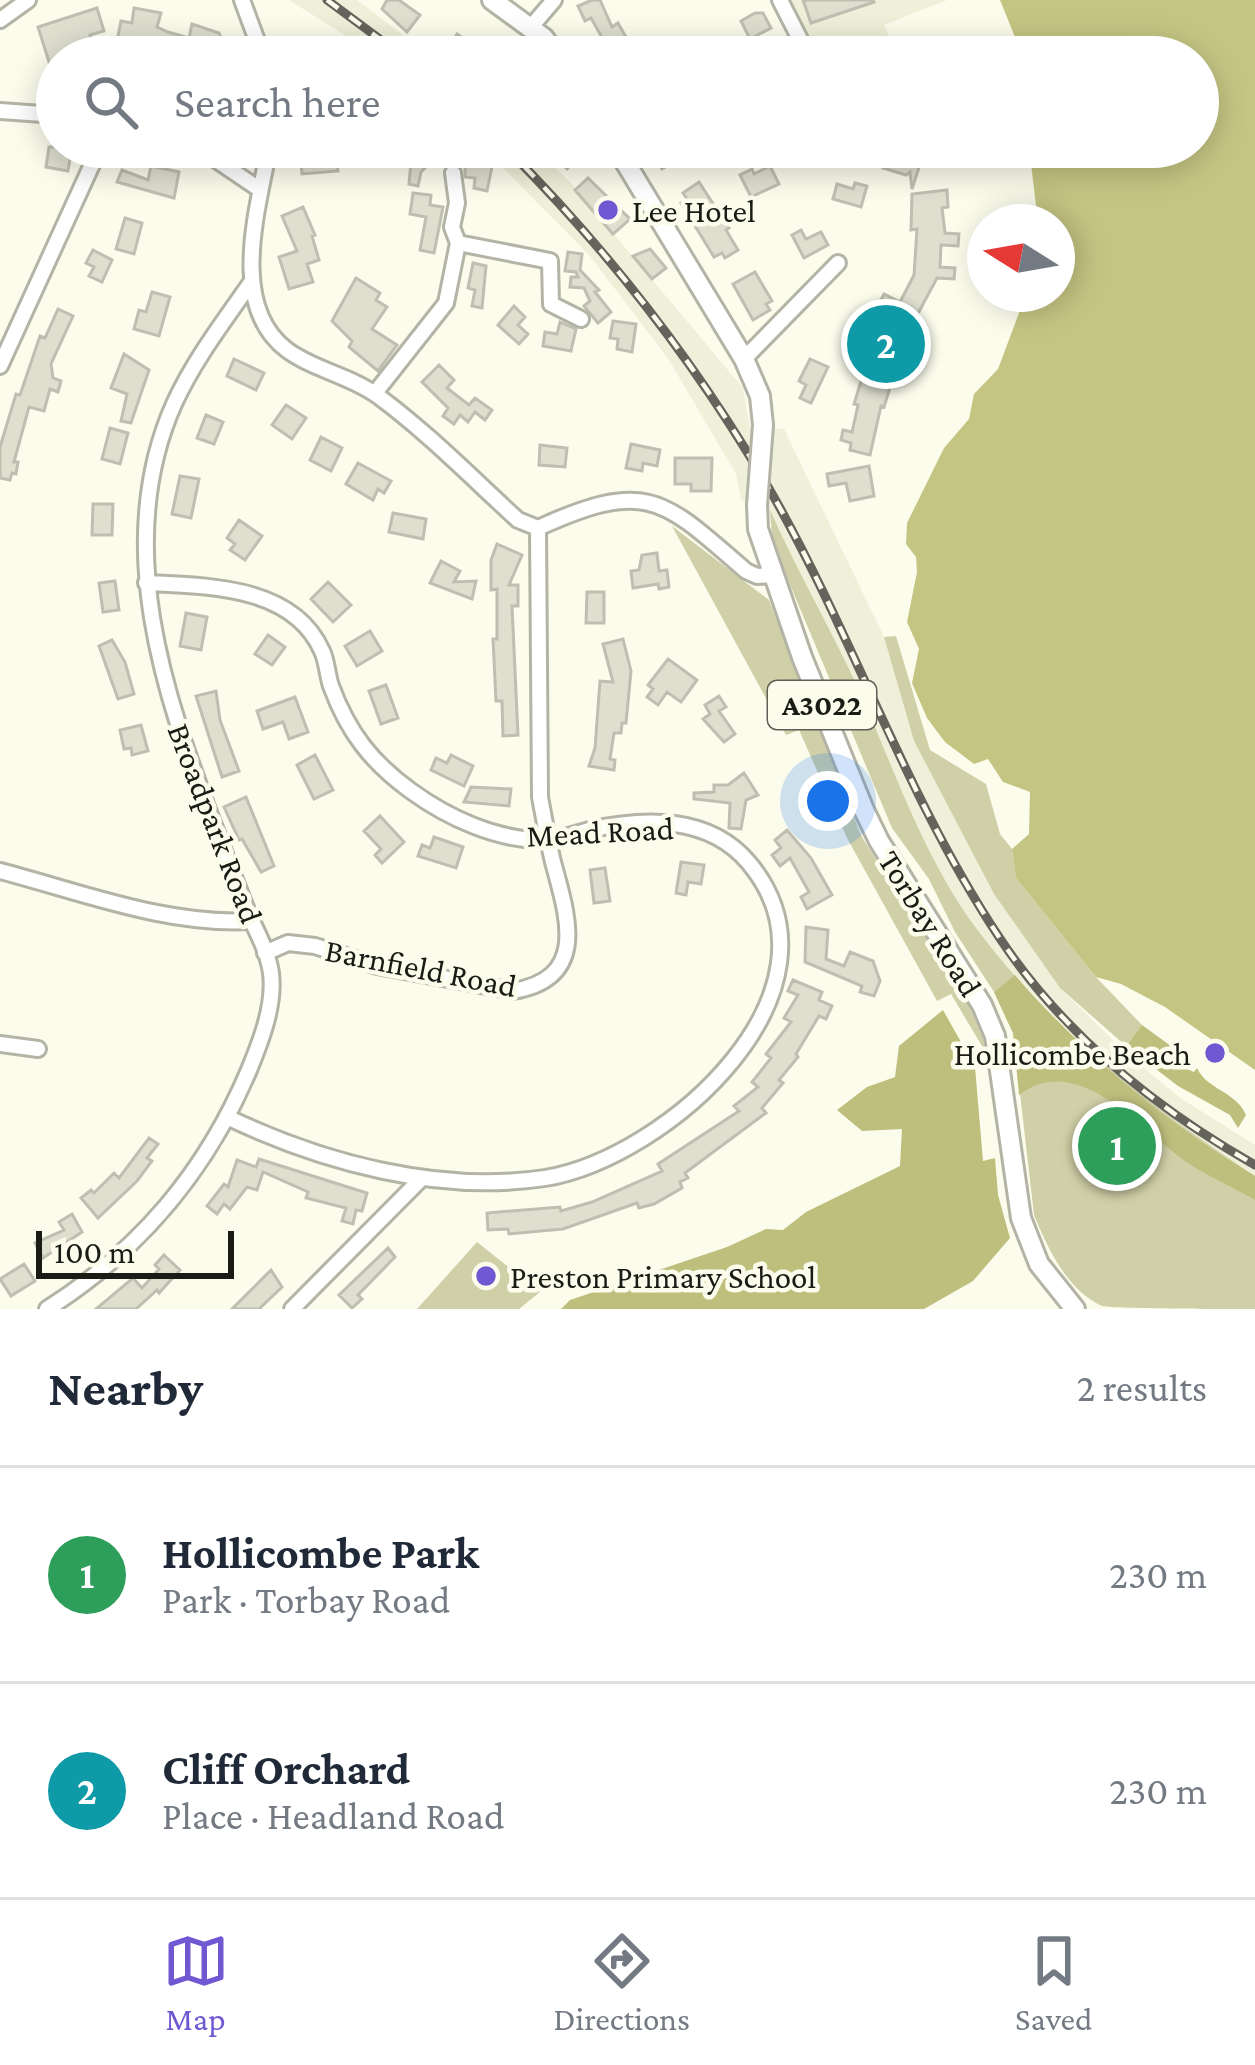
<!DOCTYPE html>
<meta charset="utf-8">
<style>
:root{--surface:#fff;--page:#f6f6f7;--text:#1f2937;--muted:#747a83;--line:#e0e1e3;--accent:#7058d2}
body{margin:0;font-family:"Crimson Pro",serif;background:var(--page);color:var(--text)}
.compass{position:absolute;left:967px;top:204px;width:108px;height:108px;border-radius:50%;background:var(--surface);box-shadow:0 6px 30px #0003;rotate:281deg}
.scale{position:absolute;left:36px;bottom:30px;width:198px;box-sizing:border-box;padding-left:12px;border:6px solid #1b1b16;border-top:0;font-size:33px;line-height:42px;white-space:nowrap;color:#1b1b16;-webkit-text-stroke:9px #fcfced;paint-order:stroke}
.you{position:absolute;left:828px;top:801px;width:42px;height:42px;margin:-30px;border:9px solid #fff;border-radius:50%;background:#1a73e8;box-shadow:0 0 0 18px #1a73e833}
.badge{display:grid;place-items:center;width:78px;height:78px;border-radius:50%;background:var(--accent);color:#fff;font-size:39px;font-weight:700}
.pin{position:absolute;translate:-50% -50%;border:6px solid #fff;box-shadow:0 3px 12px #0006}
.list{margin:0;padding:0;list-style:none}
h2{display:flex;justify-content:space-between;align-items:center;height:156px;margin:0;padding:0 48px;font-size:51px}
h2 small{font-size:39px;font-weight:400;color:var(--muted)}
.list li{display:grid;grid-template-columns:78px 1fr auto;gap:36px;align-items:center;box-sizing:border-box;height:216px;padding:0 48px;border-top:3px solid var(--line)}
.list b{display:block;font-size:45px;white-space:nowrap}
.list p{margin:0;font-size:39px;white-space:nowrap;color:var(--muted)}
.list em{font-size:39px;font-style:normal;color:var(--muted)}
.icon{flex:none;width:66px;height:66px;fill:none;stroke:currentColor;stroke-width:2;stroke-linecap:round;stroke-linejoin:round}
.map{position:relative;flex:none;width:1255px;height:1309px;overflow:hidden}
.search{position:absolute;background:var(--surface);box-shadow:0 6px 30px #0003;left:36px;right:36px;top:36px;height:132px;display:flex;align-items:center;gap:30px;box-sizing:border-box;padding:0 42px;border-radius:66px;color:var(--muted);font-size:45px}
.sheet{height:588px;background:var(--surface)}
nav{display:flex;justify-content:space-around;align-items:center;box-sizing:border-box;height:168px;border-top:3px solid var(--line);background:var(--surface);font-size:33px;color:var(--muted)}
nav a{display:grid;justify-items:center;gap:6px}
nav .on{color:var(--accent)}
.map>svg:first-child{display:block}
</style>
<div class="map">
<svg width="1255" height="1309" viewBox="0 0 1255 1309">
<rect width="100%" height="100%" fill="#fcfced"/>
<path fill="#eff0d9" d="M 289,0 L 357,0 L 432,57 L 379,57 Z
M 791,0 L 947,0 L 884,25 L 899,57 L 818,57 Z
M 482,147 L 534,147 L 572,184 L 743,388 L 750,428 L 784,429 L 884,637 L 914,741 L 994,894 L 1060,988 L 1126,1053 L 1179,1097 L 1255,1145 L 1255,1176 L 1194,1136 L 1090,1056 L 1016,976 L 974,957 L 955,932 L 929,879 L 892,828 L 786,575 L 772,534 L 769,510 L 741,500 L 736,474 L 669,360 L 590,256 Z"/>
<path fill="#d0d0a8" d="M 770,510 C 797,571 831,629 859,690 C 894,769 924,858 976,928 C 1054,1032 1148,1105 1255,1176 L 1255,1309 C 1228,1309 1118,1309 1102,1306 C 1067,1290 1048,1249 1034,1215 L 1013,1033 L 994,992 L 955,932 L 929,879 L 892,828 L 786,575 L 772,534 Z
M 672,526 L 769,600 L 860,833 C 872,856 888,875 903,896 C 939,946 973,1004 992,1063 L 951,994 L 937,1001 L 847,838 L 799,730 L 786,735 Z
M 896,636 L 930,750 L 986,784 L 1000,834 L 1012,849 L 1016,878 L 1096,977 L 1142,1025 L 1126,1046 L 1060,988 L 994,894 L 914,741 L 884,637 Z
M 477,1242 L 540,1292 L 519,1309 L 417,1309 Z"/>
<path fill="#bebe7d" d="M 1015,975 C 1084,1055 1165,1122 1255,1176 L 1255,1200 C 1233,1187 1199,1172 1181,1158 C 1138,1125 1075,1051 1019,1095 L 1013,1033 L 994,992 Z
M 943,1010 L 975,1067 L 983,1161 L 995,1158 L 998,1195 L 1010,1238 L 973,1281 L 924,1309 L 561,1309 L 570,1300 L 727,1247 L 766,1229 L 783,1230 L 806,1212 L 900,1166 L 902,1129 L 862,1131 L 837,1110 L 867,1087 L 895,1077 L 899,1046 Z
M 1142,1025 L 1193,1062 L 1187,1069 L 1194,1072 L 1197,1068 C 1206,1089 1237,1092 1246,1115 L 1238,1128 L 1230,1115 L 1178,1086 L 1126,1046 Z"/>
<path fill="#c5c583" d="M 1000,0 L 1255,0 L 1255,1070 L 1165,1007 L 1121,984 L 1096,977 L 1016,878 L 1012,849 L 1029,834 L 1030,792 L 1003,782 L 988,759 L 974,764 L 945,742 L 927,718 L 912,683 L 919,649 L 907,622 L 917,572 L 916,557 L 906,544 L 907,523 L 944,448 L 969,419 L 974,394 L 998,369 L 1026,294 L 1057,294 L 1057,222 L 1038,222 L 1029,147 L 1198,147 L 1198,57 L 1023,57 Z"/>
<path fill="#dedfcf" stroke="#bebfb0" stroke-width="3" d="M 387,0 L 399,0 L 420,15 L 407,32 L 382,9 Z
M 592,0 L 600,0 L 612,27 L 618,23 L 637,57 L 613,57 L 591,18 L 585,21 L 578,6 Z
M 803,0 L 873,0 L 874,2 L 811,23 Z
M 97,8 L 104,31 L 90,35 L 95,52 L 92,57 L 57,57 L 55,81 L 38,27 Z
M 134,8 L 161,13 L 157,27 L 168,32 L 189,38 L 192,24 L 219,33 L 230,57 L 180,57 L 117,41 L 121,21 L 132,23 Z
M 755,13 L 763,13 L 771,28 L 750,39 L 741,21 Z
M 457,34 L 491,57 L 442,57 Z
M 49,147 L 72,147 L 68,171 L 46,167 Z
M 425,147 L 436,157 L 421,172 L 418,186 L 409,184 L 411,162 Z
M 545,147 L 578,147 L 583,153 L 567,169 Z
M 649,147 L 698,147 L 662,169 Z
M 890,147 L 923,155 L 912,189 L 910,172 L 906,175 L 883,168 Z
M 336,152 L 338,171 L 302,174 L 300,155 Z
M 465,162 L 492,167 L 487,191 L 474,188 L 475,178 L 465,177 Z
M 151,166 L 179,172 L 174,198 L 117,182 L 122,170 L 148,180 Z
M 770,166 L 779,184 L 751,197 L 740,175 L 752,169 L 754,174 Z
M 588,178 L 630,219 L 613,234 L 575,190 Z
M 699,182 L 729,228 L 726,230 L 738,250 L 725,258 L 722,253 L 714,257 L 681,203 L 687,199 L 683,193 Z
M 855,183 L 867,186 L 861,207 L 833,199 L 837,184 L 853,189 Z
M 947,190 L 948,207 L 942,208 L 945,233 L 959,234 L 958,246 L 941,245 L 940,267 L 955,268 L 954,279 L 937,278 L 907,334 L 911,336 L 898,365 L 862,350 L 869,334 L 880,339 L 884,328 L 890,331 L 898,313 L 879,304 L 884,294 L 900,302 L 914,275 L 917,229 L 911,230 L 912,194 Z
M 413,193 L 431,195 L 430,205 L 443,207 L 434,253 L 420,250 L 426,217 L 410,214 Z
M 303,207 L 315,235 L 312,236 L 319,260 L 307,264 L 313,282 L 289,289 L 279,257 L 297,251 L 282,216 Z
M 125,218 L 142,223 L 134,254 L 116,249 Z
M 801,230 L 806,239 L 821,232 L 828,245 L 804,258 L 792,235 Z
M 650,249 L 666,268 L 652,279 L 633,256 Z
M 93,250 L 112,260 L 102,282 L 89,276 L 94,267 L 86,263 Z
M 568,252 L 582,254 L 580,270 L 599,290 L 595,292 L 611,312 L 598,323 L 584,306 L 590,301 L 584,288 L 570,287 L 571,277 L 578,277 L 576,272 L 565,271 Z
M 473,263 L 486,266 L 482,308 L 472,306 L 475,290 L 468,288 Z
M 755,272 L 772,301 L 766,304 L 770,310 L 753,320 L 733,284 Z
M 356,278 L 380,293 L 376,300 L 387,307 L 372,329 L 397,345 L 378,371 L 349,347 L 352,341 L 332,321 Z
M 152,292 L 170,297 L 159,336 L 134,329 L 139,310 L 146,312 Z
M 514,306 L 525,317 L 518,325 L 528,334 L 519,344 L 498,325 Z
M 58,309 L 73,316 L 51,364 L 53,378 L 61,381 L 58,392 L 50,389 L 44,411 L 29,407 L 14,462 L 18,462 L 16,474 L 12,473 L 10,480 L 0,478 L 0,447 L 16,394 L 20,395 L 40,336 L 45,338 Z
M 613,321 L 636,324 L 632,352 L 617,349 L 618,339 L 610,338 Z
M 560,322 L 576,329 L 571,351 L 543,346 L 545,332 L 557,334 Z
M 124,354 L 149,370 L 131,423 L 121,421 L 127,394 L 111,388 Z
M 234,359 L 264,373 L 256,390 L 227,376 Z
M 810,359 L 828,367 L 811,403 L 800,398 L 806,385 L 799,381 Z
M 439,365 L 454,380 L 447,388 L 469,405 L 475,398 L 492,410 L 485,420 L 475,412 L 468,422 L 460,415 L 454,424 L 443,416 L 448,408 L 422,382 Z
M 864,372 L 892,381 L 884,407 L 881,406 L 870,455 L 850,450 L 851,443 L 841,440 L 843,430 L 852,432 L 858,405 L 854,404 Z
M 286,405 L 306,418 L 292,439 L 272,425 Z
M 206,415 L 223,422 L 214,444 L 197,438 Z
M 110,428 L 128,433 L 120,464 L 102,459 Z
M 321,437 L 342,448 L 331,471 L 310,460 Z
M 631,444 L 660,450 L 657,466 L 643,463 L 642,471 L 626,468 Z
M 540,445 L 567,448 L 565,467 L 539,465 Z
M 675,458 L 712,458 L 711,491 L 691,491 L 691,484 L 675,484 Z
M 358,463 L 391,481 L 384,493 L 378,489 L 373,500 L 346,484 Z
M 869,466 L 874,496 L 850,501 L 846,483 L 829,486 L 827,474 Z
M 180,476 L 199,479 L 191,518 L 172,514 Z
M 93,504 L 113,504 L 112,535 L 92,535 Z
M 393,513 L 426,519 L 423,539 L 389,532 Z
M 239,520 L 262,536 L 245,560 L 230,550 L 235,544 L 227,538 Z
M 497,544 L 522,555 L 509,585 L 518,585 L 518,606 L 512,606 L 518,735 L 503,736 L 502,701 L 496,701 L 493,639 L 497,639 L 497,589 L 491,590 L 491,560 Z
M 657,553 L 659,571 L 667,570 L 669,587 L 659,589 L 658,584 L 633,588 L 631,571 L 639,570 L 642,555 Z
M 441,561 L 460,571 L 454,582 L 476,581 L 472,599 L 430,583 Z
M 115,581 L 119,610 L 103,612 L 99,583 Z
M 328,582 L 351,605 L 333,622 L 311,599 Z
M 587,592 L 604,592 L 604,623 L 586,623 Z
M 186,613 L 207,617 L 201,650 L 180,646 Z
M 370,631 L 382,651 L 357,666 L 345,646 Z
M 268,635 L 285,647 L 272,665 L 255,654 Z
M 623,639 L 631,671 L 626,723 L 622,723 L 621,733 L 614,733 L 610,759 L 615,760 L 614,770 L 589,766 L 595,748 L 600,681 L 613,682 L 603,644 Z
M 112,640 L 125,662 L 134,694 L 118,699 L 99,646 Z
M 668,659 L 697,680 L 681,702 L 667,692 L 658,705 L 647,697 L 653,689 L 648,685 Z
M 386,685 L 398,718 L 381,724 L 369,691 Z
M 216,691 L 220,720 L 239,771 L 222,777 L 196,696 Z
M 719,696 L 726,707 L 719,711 L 735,734 L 724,742 L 703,719 L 710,714 L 705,705 Z
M 295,697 L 308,732 L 289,739 L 283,722 L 263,729 L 257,711 Z
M 141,725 L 148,751 L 132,755 L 131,748 L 124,749 L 120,730 Z
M 315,755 L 333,790 L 314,799 L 297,765 Z
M 451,755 L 473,766 L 464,786 L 431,770 L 436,758 L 447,763 Z
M 744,773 L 758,795 L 746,800 L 741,829 L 729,828 L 730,803 L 694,799 L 694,793 L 714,792 L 714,785 L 728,785 Z
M 471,787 L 511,789 L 509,806 L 464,802 Z
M 246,797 L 274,866 L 261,872 L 242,839 L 239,840 L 224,807 Z
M 380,816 L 404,842 L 382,863 L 375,855 L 381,849 L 364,831 Z
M 787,830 L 811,858 L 832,895 L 807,909 L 801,897 L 809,892 L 790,858 L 780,866 L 772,855 L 781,848 L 775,840 Z
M 434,837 L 463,847 L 456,868 L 418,856 L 422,845 L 430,848 Z
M 681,862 L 704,865 L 701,884 L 688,882 L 686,895 L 676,893 Z
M 605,868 L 610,901 L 594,903 L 590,870 Z
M 806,927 L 828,930 L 826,959 L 844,966 L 850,952 L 873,961 L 880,981 L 874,996 L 860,992 L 862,986 L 805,962 Z
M 793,980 L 822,992 L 819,1000 L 832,1006 L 826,1019 L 819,1016 L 796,1054 L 798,1057 L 779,1080 L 783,1083 L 762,1108 L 766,1113 L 685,1173 L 688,1178 L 680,1182 L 682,1188 L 654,1204 L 639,1208 L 637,1203 L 563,1229 L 509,1234 L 508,1229 L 488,1230 L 487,1213 L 560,1207 L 561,1211 L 592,1202 L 662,1171 L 658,1164 L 739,1111 L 734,1106 L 758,1087 L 752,1082 L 771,1058 L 766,1054 L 791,1022 L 784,1018 L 798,995 L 788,991 Z
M 149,1138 L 158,1144 L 147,1158 L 152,1161 L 137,1181 L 98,1218 L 81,1198 L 91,1190 L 94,1193 L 114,1173 L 119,1178 Z
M 259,1159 L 367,1193 L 362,1211 L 356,1210 L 353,1224 L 342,1221 L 346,1208 L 306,1198 L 308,1192 L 263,1172 L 257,1190 L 247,1187 L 230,1209 L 224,1204 L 217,1214 L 207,1206 L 224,1184 L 228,1187 L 237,1160 L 256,1167 Z
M 72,1214 L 82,1232 L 43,1258 L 35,1243 L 64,1230 L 59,1222 Z
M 388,1248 L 395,1257 L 358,1295 L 362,1299 L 352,1308 L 339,1295 Z
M 164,1255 L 180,1270 L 159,1293 L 157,1290 L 136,1309 L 96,1309 L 133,1278 L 142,1288 L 159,1269 L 155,1265 Z
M 24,1264 L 35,1281 L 11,1296 L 0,1279 Z
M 271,1270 L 282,1287 L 259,1309 L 232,1309 Z"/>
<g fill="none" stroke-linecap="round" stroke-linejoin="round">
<defs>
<path id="minor" d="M 242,0 L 263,57
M 780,0 L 809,57
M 0,20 L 28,0
M 531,27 L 554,0
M 0,111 L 57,115
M 197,147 L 259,189
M 269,147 C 259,206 227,305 287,350 C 314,370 351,376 378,396 C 428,433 472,478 518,520 L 538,528 C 648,478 663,499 746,571 L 757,576 L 775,575
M 458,243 L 550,261 L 551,304 L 581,319
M 744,359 L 838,263
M 0,366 L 100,147
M 375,393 L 446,303 L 458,243 L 452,227 L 457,203 L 453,173
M 146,583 C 206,586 293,585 322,651 C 327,661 327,674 331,686 C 348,732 371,762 411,791 C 448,818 498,841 545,840 C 560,840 575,834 589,830 C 644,818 709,815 749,863 C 855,990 667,1158 545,1178 C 439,1194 324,1163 229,1118
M 0,871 C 81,892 167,926 252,921
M 265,953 L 288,943 L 315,946 L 377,966 L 513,991 C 590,978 567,915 553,862 C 548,841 544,819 540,797 L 538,528
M 0,1044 L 38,1049
M 47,1309 C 140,1250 206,1172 249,1070 C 261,1041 275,1005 271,973 C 268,952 257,932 248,913 C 237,885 226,857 215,828 C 164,695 112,543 174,404 C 194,360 224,321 252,281
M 292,1309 L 422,1178"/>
<path id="major" d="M 492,0 L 544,38 L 558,57
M 616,147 L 744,359 L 760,396 L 763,425
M 757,505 L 758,529 L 802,657 L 864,810 L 879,841 L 982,1005 L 995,1036 L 1021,1218 L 1039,1264 L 1075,1309"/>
</defs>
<use href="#minor" stroke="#b4b4a6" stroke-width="20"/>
<use href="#major" stroke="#b4b4a6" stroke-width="24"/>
<use href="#minor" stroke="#fff" stroke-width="14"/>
<use href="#major" stroke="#fff" stroke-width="18"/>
<defs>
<path id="rail" d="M 327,0 L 404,57
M 505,147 C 613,255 705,374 780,508 C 857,648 910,803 999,937 C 1063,1034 1155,1108 1255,1165"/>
</defs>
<use href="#rail" stroke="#64645c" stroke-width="9"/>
<use href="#rail" stroke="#fcfced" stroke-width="4.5" stroke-dasharray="14" stroke-linecap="butt"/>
<defs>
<path id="major-bridge" d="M 757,505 L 763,425"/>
</defs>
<use href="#major-bridge" stroke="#b4b4a6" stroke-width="24" stroke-linecap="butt"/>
<use href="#major-bridge" stroke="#fff" stroke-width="18"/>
</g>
<g fill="#7058d2" stroke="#fcfced" stroke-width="4.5">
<circle cx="608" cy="210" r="12"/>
<circle cx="1215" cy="1053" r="12"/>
<circle cx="486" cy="1276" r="12"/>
</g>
<g text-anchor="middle" stroke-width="9" stroke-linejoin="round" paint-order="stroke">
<rect fill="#fcfced" stroke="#5e5e56" stroke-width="3" x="768" y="681" width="108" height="48" rx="9"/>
<g font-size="30" font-weight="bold" fill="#1b1b16">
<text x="822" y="715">A3022</text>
</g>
<g font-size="33" fill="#1b1b16" stroke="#fcfced" text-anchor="start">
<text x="632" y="222">Lee Hotel</text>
<text x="1191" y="1065" text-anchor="end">Hollicombe Beach</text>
<text x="510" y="1288">Preston Primary School</text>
</g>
<g font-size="33" fill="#1b1b16" stroke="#fcfced">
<text transform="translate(216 823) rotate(69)" y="12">Broadpark Road</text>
<text transform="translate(600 831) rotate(-3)" y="12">Mead Road</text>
<text transform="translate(931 923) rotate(58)" y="12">Torbay Road</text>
<text transform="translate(421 967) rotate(11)" y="12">Barnfield Road</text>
</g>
</g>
</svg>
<svg class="compass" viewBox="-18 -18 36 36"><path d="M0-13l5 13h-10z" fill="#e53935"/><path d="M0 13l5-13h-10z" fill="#747a83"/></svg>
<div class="scale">100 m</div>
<div class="you"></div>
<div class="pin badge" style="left:1117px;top:1146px;background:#2e9e5b">1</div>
<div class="pin badge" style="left:886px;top:344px;background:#0f9aa8">2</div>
<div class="search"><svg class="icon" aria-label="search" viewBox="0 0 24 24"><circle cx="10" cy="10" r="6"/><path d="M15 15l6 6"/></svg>Search here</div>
</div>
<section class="sheet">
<h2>Nearby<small>2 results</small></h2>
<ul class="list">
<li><span class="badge" style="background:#2e9e5b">1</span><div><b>Hollicombe Park</b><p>Park · Torbay Road</p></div><em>230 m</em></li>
<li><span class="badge" style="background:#0f9aa8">2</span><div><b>Cliff Orchard</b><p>Place · Headland Road</p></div><em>230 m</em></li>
</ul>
</section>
<nav>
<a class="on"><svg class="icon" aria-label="map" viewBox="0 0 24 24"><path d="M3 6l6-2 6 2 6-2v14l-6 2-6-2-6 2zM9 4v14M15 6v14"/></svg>Map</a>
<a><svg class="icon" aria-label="directions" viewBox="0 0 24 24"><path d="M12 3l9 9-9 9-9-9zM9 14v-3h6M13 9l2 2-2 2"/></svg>Directions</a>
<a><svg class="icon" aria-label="saved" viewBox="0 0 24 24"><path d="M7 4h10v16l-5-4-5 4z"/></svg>Saved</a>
</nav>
